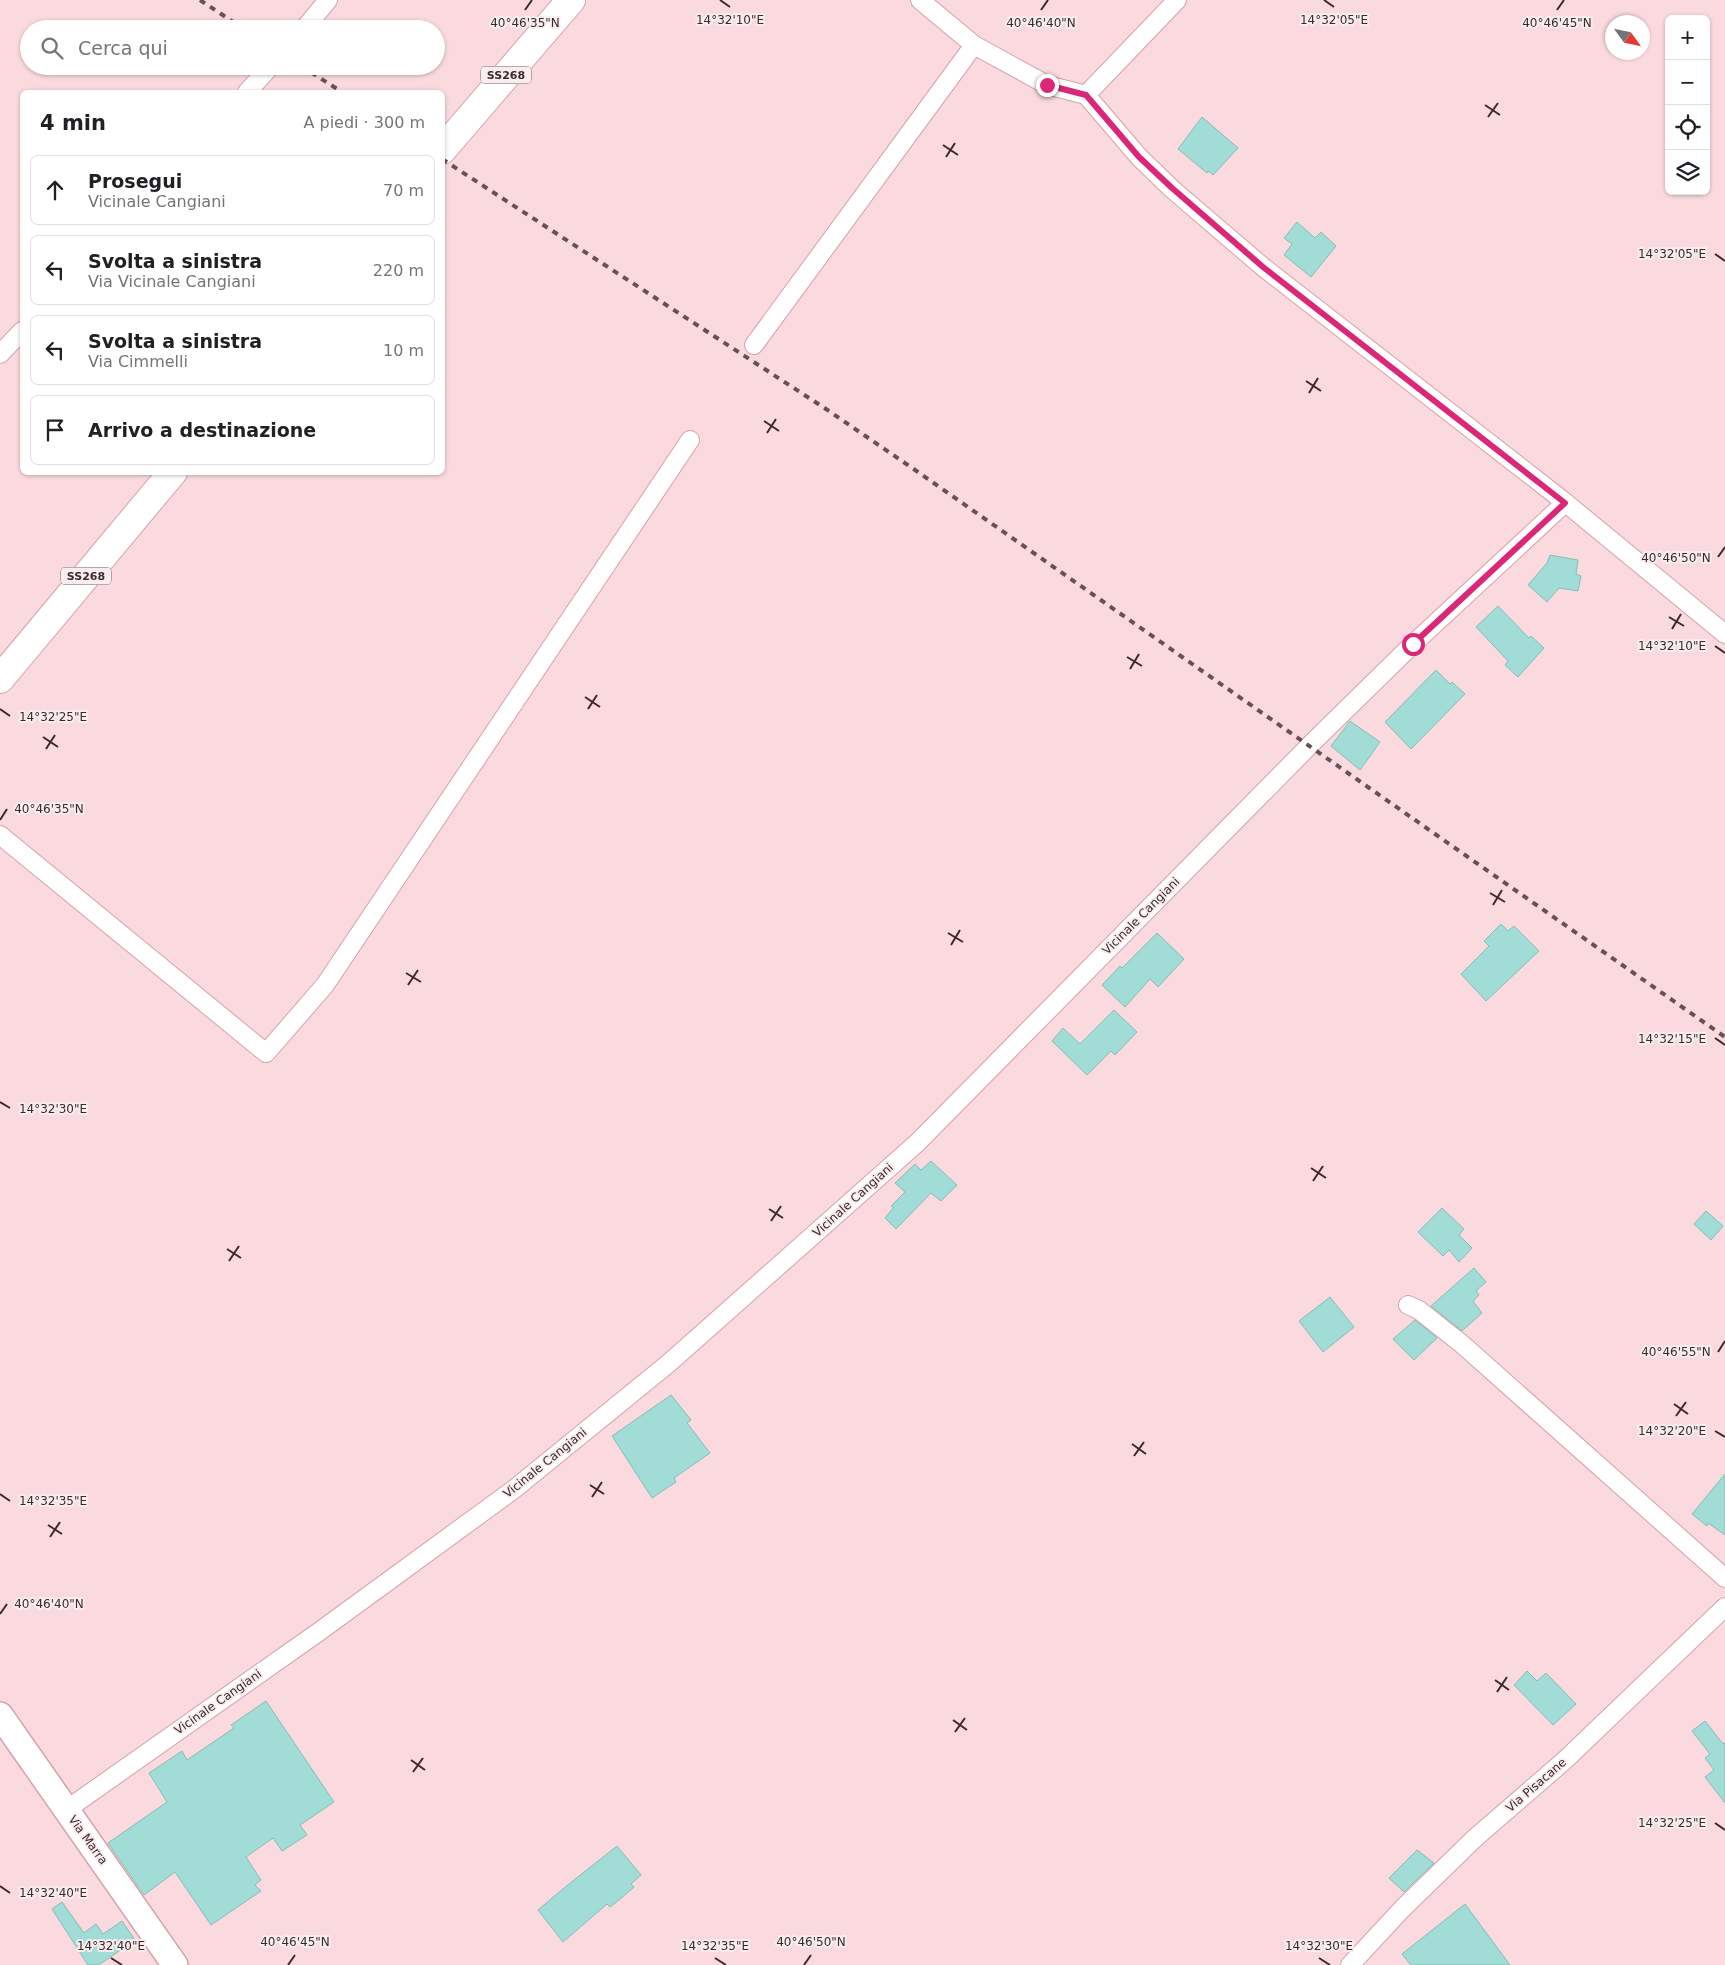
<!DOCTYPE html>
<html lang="it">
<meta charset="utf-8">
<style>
:root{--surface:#fff;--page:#f2f2f2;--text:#202124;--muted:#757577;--line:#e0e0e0}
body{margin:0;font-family:"DejaVu Sans",sans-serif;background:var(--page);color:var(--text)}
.controls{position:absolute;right:15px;top:15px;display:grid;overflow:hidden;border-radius:8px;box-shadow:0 1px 4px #0004}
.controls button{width:45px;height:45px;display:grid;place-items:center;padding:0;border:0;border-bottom:1px solid var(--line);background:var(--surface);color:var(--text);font:25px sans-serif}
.compass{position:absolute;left:1605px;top:15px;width:45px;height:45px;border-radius:50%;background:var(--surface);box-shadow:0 1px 4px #0004;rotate:123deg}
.stop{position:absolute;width:15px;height:15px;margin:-11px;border:4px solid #db2777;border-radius:50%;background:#fff}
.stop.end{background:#db2777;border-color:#fff;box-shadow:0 1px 5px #0008}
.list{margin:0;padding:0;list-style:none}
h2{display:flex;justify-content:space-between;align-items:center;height:65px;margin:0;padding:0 20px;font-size:21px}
h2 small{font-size:16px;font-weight:400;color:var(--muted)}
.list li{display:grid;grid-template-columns:32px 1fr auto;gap:15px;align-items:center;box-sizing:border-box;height:70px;margin:0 10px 10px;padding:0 10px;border:1px solid var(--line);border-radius:8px}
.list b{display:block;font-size:19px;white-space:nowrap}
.list p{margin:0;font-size:16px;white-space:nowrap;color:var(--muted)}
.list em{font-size:16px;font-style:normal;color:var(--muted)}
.icon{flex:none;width:28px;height:28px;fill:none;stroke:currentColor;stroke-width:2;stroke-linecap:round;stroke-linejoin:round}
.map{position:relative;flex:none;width:1725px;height:1965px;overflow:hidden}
.search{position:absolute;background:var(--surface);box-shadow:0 1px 4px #0004;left:20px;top:20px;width:425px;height:55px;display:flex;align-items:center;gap:12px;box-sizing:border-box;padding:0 18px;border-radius:28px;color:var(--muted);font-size:19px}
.panel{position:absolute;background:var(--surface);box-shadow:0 1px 4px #0004;left:20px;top:90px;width:425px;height:385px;border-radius:8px}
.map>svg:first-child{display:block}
</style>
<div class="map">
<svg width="1725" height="1965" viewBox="0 0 1725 1965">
<rect width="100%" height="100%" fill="#fbdadf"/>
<path fill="#a1dcd6" stroke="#83beb7" d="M 1202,117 L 1238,148 L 1213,175 L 1208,171 L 1207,173 L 1178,149 Z
M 1297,222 L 1315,238 L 1321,232 L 1336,246 L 1311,277 L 1284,255 L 1292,244 L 1284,238 Z
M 1550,555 L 1578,560 L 1576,574 L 1581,576 L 1578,591 L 1559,588 L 1547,602 L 1528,585 L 1547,563 Z
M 1498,606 L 1529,638 L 1531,636 L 1544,648 L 1518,677 L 1505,665 L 1508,661 L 1476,627 Z
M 1436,670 L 1450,684 L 1452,682 L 1465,694 L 1411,749 L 1385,722 Z
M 1350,721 L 1380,742 L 1360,770 L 1331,746 Z
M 1501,924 L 1508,931 L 1514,926 L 1539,951 L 1486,1001 L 1461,974 L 1489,946 L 1484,941 Z
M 1157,933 L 1184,959 L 1158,987 L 1150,979 L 1125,1007 L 1102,985 L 1120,966 L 1122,968 Z
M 1114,1010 L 1137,1032 L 1115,1055 L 1111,1051 L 1087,1075 L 1052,1041 L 1063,1028 L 1080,1044 Z
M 931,1161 L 957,1185 L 941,1201 L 931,1193 L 896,1229 L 885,1218 L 894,1207 L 891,1206 L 905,1192 L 895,1183 L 915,1164 L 921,1170 Z
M 1442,1208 L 1464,1229 L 1459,1235 L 1472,1248 L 1459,1262 L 1449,1250 L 1443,1256 L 1418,1232 Z
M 1706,1211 L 1723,1226 L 1711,1240 L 1694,1224 Z
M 1474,1268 L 1486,1282 L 1476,1291 L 1479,1295 L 1473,1301 L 1482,1313 L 1462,1331 L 1431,1306 Z
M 1330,1297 L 1354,1327 L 1323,1352 L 1299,1321 Z
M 1415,1320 L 1437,1338 L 1414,1360 L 1393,1339 Z
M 671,1395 L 691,1420 L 687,1423 L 710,1453 L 674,1478 L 676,1482 L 652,1498 L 612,1436 Z
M 1725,1474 L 1725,1535 L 1708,1523 L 1707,1526 L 1692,1514 Z
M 1527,1671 L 1537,1681 L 1546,1673 L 1576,1704 L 1553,1725 L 1514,1685 Z
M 266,1701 L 334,1802 L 300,1825 L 307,1835 L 282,1851 L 273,1838 L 246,1857 L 261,1880 L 255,1885 L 261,1891 L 211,1925 L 175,1872 L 144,1895 L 108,1843 L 167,1802 L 149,1773 L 182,1751 L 187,1760 L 234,1728 L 231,1725 Z
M 1705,1721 L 1723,1744 L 1725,1742 L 1725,1803 L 1705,1777 L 1714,1770 L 1705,1758 L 1710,1754 L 1692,1731 Z
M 617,1846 L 641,1875 L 631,1884 L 634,1887 L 619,1900 L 610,1907 L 607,1904 L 563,1942 L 538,1910 L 564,1888 Z
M 1417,1850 L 1434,1863 L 1404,1892 L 1389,1878 Z
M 62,1902 L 84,1933 L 96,1924 L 103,1934 L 122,1921 L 135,1940 L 99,1965 L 88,1965 L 52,1909 Z
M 1465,1904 L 1510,1965 L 1411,1965 L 1402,1954 Z"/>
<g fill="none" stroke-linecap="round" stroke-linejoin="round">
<defs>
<path id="minor" d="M 920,0 L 974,45 L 1047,85 L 1086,95
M 304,29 L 328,0
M 247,92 L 271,66
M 1086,95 L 1139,157 L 1172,189 L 1263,267 L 1561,499 L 1725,634
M 1086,95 L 1177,0
M 754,345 L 974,45
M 0,354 L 22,331
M 0,835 L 266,1053 L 325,985 L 690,440
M 1408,1305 L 1419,1310 L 1463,1345 L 1725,1578
M 66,1810 L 320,1631 L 513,1490 L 669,1363 L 917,1143 L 1316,739 L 1413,644 L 1565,503
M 1350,1965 L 1402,1909 L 1475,1838 L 1565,1760 L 1725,1607"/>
<path id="secondary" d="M 0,1715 L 175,1965"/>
<path id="trunk" d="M 442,150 L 571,0
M 0,679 L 173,472"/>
</defs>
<use href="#minor" stroke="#d4a2aa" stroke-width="20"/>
<use href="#secondary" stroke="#d4a2aa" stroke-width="28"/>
<use href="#trunk" stroke="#d4a2aa" stroke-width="30"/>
<use href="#minor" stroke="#fff" stroke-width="18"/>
<use href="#secondary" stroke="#fff" stroke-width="25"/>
<use href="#trunk" stroke="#fff" stroke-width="28"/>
<path stroke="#685155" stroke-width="4" stroke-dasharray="6 6" stroke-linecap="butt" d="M 200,0 L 244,29
M 301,66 L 342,92
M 442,159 L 826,409 L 918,472 L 1725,1037"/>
</g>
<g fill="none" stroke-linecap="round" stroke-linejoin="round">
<path stroke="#db2777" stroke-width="6" d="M 1047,85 L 1086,95 L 1139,157 L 1172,188 L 1263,267 L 1565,503 L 1413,644"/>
</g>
<path fill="none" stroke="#3d292c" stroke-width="2" d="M 720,0 L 730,7M 1324,0 L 1334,7M 525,10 L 532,0M 1041,10 L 1048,0M 1557,10 L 1564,0M 1485,105 L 1500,115M 1488,117 L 1498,103M 943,145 L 958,155M 946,157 L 955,143M 1715,254 L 1725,261M 1306,381 L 1321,391M 1309,393 L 1318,378M 764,421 L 779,431M 767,433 L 776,419M 1718,557 L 1725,547M 1669,617 L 1684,626M 1672,629 L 1681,614M 1715,646 L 1725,653M 1127,657 L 1142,666M 1130,669 L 1139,654M 585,697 L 600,707M 0,709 L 10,716M 588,709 L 597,695M 43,737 L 58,747M 46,749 L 55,735M 0,820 L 7,809M 1490,893 L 1505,902M 1493,905 L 1502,890M 948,933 L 963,942M 951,945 L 960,930M 406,973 L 421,982M 408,985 L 418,970M 1715,1038 L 1725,1045M 0,1102 L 10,1108M 1311,1168 L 1326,1178M 1313,1181 L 1323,1166M 769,1209 L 783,1218M 771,1221 L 781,1206M 227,1249 L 241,1258M 229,1261 L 239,1246M 1718,1352 L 1725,1341M 1674,1404 L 1688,1414M 1676,1416 L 1686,1402M 1715,1431 L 1725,1437M 1132,1444 L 1146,1454M 1134,1456 L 1144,1442M 590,1485 L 604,1494M 0,1494 L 10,1501M 592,1497 L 602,1482M 48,1525 L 62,1534M 50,1537 L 60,1522M 0,1614 L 7,1604M 1495,1680 L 1509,1690M 1497,1692 L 1507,1677M 953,1720 L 967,1730M 955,1732 L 965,1718M 411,1760 L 425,1770M 413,1772 L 423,1758M 1715,1823 L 1725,1830M 0,1886 L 10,1893M 111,1958 L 122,1965M 715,1958 L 726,1965M 1319,1958 L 1330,1965M 288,1965 L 295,1955M 804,1965 L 811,1955"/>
<g text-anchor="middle" stroke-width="4" stroke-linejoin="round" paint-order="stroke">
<g fill="#f9eeef" stroke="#756466" stroke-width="1">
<rect x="481" y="66.5" width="50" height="17" rx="4"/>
<rect x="61" y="567.5" width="50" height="17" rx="4"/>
</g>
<g font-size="11" font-weight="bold" fill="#3d292c">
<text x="506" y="79">SS268</text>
<text x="86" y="580">SS268</text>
</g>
<g font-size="12" fill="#3d292c" stroke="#f9eeef">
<text transform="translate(1141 916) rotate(-45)" y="4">Vicinale Cangiani</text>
<text transform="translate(853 1200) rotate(-42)" y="4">Vicinale Cangiani</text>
<text transform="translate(545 1463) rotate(-39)" y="4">Vicinale Cangiani</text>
<text transform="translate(218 1702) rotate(-35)" y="4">Vicinale Cangiani</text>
<text transform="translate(1536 1785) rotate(-41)" y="4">Via Pisacane</text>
<text transform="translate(88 1840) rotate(54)" y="4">Via Marra</text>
</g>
</g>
<g font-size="12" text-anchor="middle" fill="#3d292c" stroke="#f9eeef" stroke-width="4" stroke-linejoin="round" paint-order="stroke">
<text x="730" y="24">14°32'10"E</text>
<text x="1334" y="24">14°32'05"E</text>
<text x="1041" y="27">40°46'40"N</text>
<text x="525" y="27">40°46'35"N</text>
<text x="1557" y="27">40°46'45"N</text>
<text x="1672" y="258">14°32'05"E</text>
<text x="1676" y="562">40°46'50"N</text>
<text x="1672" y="650">14°32'10"E</text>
<text x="53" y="721">14°32'25"E</text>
<text x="49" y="813">40°46'35"N</text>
<text x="1672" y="1043">14°32'15"E</text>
<text x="53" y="1113">14°32'30"E</text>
<text x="1676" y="1356">40°46'55"N</text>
<text x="1672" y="1435">14°32'20"E</text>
<text x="53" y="1505">14°32'35"E</text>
<text x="49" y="1608">40°46'40"N</text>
<text x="1672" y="1827">14°32'25"E</text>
<text x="53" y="1897">14°32'40"E</text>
<text x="295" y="1946">40°46'45"N</text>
<text x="811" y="1946">40°46'50"N</text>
<text x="111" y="1950">14°32'40"E</text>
<text x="715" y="1950">14°32'35"E</text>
<text x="1319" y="1950">14°32'30"E</text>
</g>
</svg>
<div class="controls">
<button>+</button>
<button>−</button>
<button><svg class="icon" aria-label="locate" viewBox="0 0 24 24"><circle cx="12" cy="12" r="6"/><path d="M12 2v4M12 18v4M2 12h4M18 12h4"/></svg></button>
<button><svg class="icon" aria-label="layers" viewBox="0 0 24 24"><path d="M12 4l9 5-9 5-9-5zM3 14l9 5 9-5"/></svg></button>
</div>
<svg class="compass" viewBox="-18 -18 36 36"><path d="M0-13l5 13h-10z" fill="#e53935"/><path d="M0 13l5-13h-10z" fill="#757577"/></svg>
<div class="stop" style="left:1413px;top:644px"></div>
<div class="stop end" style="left:1047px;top:85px"></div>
<div class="search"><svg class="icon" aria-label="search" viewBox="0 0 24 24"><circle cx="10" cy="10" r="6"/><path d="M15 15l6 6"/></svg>Cerca qui</div>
<section class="panel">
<h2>4 min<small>A piedi · 300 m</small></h2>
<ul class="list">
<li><svg class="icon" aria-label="ahead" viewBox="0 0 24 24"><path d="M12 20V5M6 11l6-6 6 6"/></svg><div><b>Prosegui</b><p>Vicinale Cangiani</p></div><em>70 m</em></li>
<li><svg class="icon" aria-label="left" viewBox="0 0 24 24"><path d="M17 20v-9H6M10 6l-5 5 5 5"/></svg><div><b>Svolta a sinistra</b><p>Via Vicinale Cangiani</p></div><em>220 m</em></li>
<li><svg class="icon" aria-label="left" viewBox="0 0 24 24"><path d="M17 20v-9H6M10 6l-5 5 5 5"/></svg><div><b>Svolta a sinistra</b><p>Via Cimmelli</p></div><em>10 m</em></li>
<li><svg class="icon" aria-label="arrive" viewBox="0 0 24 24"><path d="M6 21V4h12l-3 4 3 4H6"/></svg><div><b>Arrivo a destinazione</b></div></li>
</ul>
</section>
</div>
